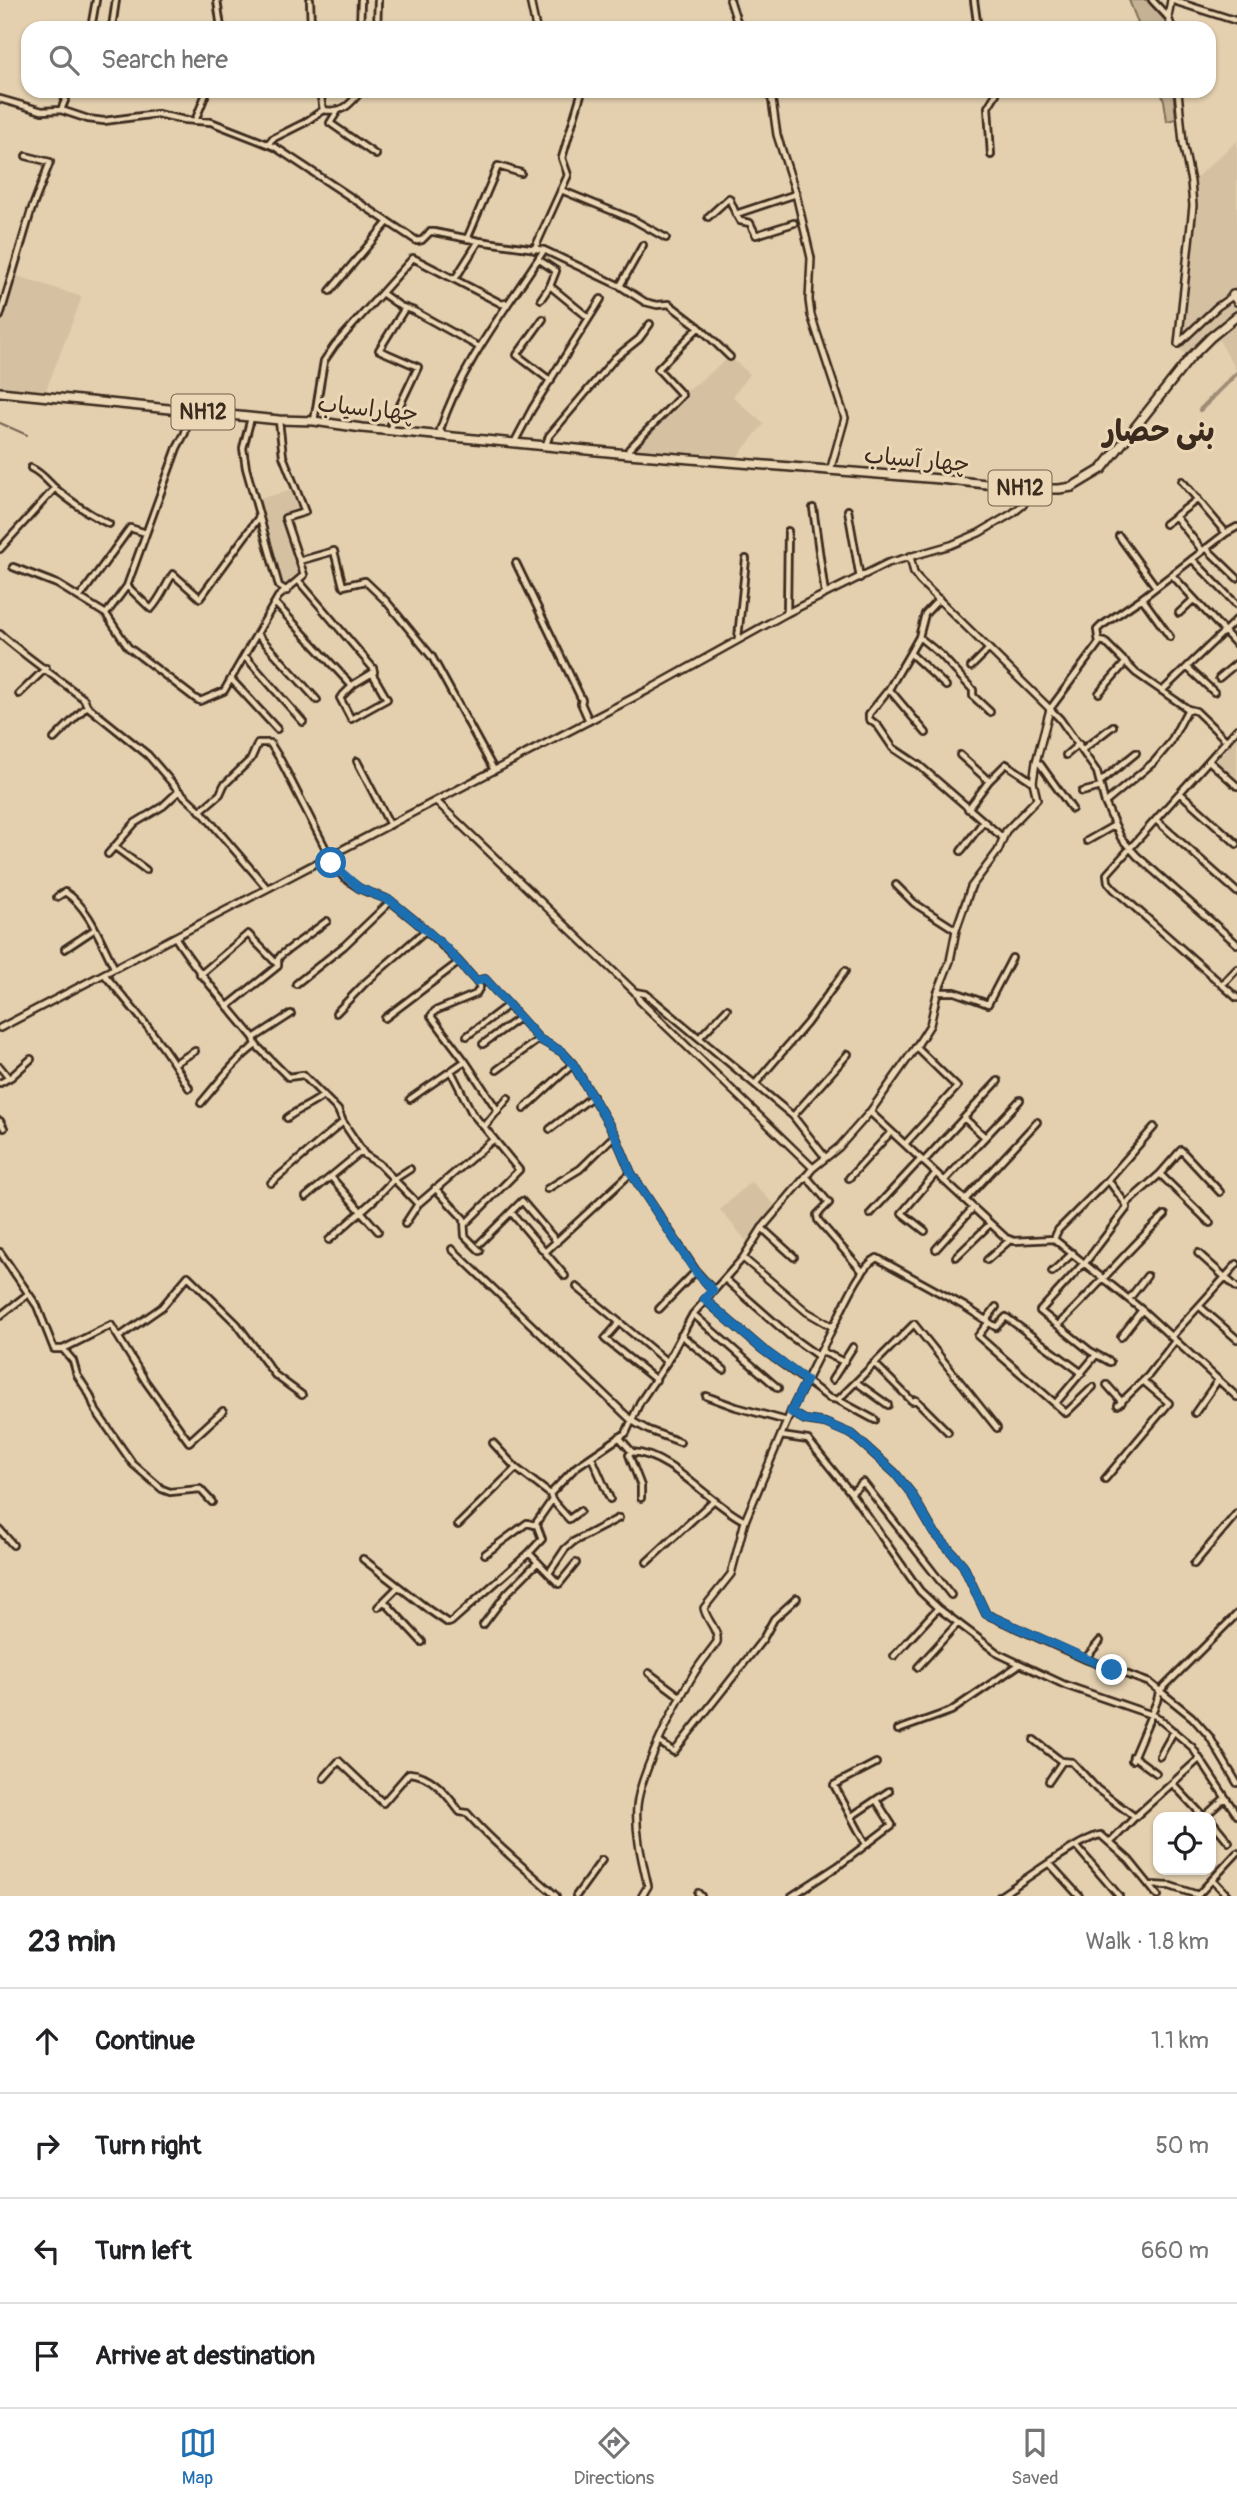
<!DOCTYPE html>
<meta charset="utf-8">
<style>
:root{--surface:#fff;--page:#f2f2f2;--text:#202124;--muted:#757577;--line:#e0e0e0;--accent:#1f6fb2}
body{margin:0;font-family:Pangolin,"Playpen Sans Arabic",sans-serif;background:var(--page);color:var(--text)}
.controls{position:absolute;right:21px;bottom:21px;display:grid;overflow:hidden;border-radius:14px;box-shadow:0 2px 5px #0004}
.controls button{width:63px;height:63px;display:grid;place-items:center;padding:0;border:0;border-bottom:2px solid var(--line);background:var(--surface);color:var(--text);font:35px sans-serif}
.stop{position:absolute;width:21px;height:21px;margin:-16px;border:5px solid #1f6fb2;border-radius:50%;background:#fff}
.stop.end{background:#1f6fb2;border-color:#fff;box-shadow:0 2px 7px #0008}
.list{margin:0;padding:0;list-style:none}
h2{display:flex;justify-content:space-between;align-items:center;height:91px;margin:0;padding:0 28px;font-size:30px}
h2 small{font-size:23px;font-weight:400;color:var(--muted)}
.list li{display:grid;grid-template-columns:46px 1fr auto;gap:21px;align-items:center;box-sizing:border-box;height:105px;padding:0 28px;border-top:2px solid var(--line)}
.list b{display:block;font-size:26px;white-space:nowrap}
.list em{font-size:23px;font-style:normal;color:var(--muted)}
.icon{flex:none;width:38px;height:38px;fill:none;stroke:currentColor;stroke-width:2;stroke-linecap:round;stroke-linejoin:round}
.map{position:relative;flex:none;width:1237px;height:1896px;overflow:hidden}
.search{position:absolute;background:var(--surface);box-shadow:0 2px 5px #0004;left:21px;right:21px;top:21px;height:77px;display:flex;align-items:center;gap:18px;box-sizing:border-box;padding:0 24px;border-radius:21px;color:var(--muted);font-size:26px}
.sheet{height:511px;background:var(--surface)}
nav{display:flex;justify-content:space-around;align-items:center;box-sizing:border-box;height:98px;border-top:2px solid var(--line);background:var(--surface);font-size:19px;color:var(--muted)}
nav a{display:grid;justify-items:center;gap:4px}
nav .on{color:var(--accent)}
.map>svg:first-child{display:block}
</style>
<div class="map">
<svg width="1237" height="1896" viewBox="0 0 1237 1896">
<rect width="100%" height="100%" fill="#e4d0af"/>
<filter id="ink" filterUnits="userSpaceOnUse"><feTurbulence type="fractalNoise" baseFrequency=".0143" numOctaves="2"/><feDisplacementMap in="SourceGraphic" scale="14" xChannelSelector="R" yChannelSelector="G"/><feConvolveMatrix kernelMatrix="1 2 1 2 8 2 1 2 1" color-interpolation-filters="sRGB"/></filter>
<g filter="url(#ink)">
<path fill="#d5c1a2" d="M 1237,141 L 1237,372 L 1219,340 L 1193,362 L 1180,349 L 1178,344 L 1189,250 L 1191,182 Z
M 12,274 L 82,297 L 43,398 L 0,392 L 0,316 Z
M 730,357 L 750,374 L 733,397 L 764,424 L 733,462 L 628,454 L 629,449 L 682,395 Z
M 296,489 L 302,509 L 286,514 L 297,555 L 305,569 L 282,588 L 258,499 Z
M 1237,737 L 1237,781 L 1215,762 Z
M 751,1181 L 774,1204 L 749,1244 L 720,1210 Z"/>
<path fill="#c5b294" stroke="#806e59" stroke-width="2" d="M 1129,0 L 1147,0 L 1167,22 L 1169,28 L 1140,28 Z
M 1160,91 L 1173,91 L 1176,119 L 1167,121 L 1164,100 Z"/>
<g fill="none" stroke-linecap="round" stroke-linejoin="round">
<path stroke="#766552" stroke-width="2" d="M 0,423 L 27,435"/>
<path stroke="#9e8c74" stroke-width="4.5" d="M 1200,410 L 1237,373"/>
<defs>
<path id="minor" d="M 217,0 L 221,28
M 310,0 L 311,27
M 974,0 L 977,22 L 980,28
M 1152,0 L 1168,17
M 1171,0 L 1237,21
M 112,27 L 116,0
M 268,27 L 311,26
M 91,28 L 96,0
M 360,28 L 361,0
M 377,28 L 378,0
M 320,91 L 323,110 C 343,113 349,106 361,91
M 0,99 L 42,111 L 61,110 L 88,119 L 104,121 L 157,114 L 185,120 L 211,122 L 275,147 L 417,241 L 422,240 L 430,232 L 434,232 L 479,241 L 544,250 L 620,286 L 645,302 L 657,305 L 669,304 L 699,327 L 730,357
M 61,110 L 69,91
M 337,112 L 330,123 L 376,155
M 195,121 L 207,91
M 268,144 L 272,139 L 304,123 L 323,110
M 991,155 L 988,107 L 996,94 L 995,91
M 561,190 L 634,220 L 666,238
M 736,214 L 740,221 L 750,223 L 756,235 L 794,223
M 708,217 L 729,198 L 736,214 L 796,194
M 467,239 L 498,166 L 521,173
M 534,250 L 568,175 L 562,158 L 582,91
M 538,259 L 556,271 L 550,286 L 541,299
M 455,279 L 479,241
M 550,286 L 589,318
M 620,286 L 643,245
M 330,291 L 388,222
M 383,294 L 400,306 L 414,311 L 479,347
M 0,316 L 31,211 L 50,162 L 26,156
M 543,319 L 517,355 L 551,381
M 251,418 L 243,448 L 246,468 L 279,586 L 287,591
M 314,421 L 324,361 L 335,345 L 413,258 L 502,304 L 506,303
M 392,430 L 391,424 L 418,367 L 379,350 L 405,308
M 443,435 L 440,430 C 462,363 506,309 544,250
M 514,443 L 532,409 L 601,299
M 546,445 L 549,436 L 615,358 L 639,339 L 650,324
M 628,454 L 629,449 L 682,395 L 658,369 L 699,327
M 31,468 C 42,473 48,482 57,490 C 73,503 90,515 109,524
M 1182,481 L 1226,533
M 813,508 L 825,594
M 848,510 L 860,578
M 1175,516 L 1202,550
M 1165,524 L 1198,499
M 1237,527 L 1226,533 L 1142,598 L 1101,626 L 1097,630 L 1099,643 L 1050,709 L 1060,719 L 1097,772 L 1105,803 L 1121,838 L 1137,856 L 1237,944
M 1119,536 L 1156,587
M 1206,548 L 1237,578
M 0,549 L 55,488
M 1192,559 L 1237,605
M 299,561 L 334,551 L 343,586 L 365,581 L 386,601 L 432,657 L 494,770
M 516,563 L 582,700 L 581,703 L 589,721
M 13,567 L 57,584 L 106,614 L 128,647 L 196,699 L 200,701 L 224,691 L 278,597 L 304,575 L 285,518 L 305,512 L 283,456 L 279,421
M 1172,575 L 1237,645
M 298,580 L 373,668 L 374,672 L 354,684 L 340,698 L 351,719 L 387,699 L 372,673
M 127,586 L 151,609 C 161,598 165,586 173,574 L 200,598 L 259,517
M 80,597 L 130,528 L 146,533
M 1142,598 L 1170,637
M 939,599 L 925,614 L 919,637 L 910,653 L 889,689 L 869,714 L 869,719 L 878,726 L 893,748 L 920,766 L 1002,837
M 275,603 L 352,686
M 787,613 L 788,531
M 1179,613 L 1194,599
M 106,614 L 127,586 L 177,448 L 185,433 L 189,411
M 0,634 C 26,657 56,677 84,699 L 87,706 L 148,755 L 179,791 L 202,812 L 267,888
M 257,634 L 317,700
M 919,637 L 941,655 L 973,690 L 973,696 L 990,712
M 738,638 L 746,559
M 1099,641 L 1105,642 L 1136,673 L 1188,709 L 1196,711 L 1227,741
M 910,653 L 946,686
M 245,656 L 303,722
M 971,667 L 989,649
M 1187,667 L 1214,692
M 1219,678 L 1237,663
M 231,679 L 277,729
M 889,689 L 926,733
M 1162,691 L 1237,619
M 1099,693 L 1126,662
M 19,694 L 46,668
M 1237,729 L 1107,874 L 1108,882 L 1114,889 L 1237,998
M 54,739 L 87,706
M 1082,750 L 1113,726
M 960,755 L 989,781
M 1066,755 L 1079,744
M 357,761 L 390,825
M 1209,761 L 1237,786
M 1036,762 L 1040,764 L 1072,809
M 1100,782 L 1136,753
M 1082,792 L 1101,787
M 1180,793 L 1237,844
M 1105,803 L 1154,762 L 1170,743 L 1188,709
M 968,809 L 989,781 L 1006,764 L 1033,782
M 200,811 L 220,794 L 224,785 L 251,759 L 258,743 L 270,743 L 281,761 L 330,857
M 1156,820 L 1237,892
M 1087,841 L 1115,825
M 115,847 L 146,870
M 961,851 L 983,822
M 108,854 L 135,823 L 163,806 L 179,791
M 328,858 C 335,869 347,881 359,888 C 369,894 383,895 393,903 C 424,927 451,952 476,981 L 485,979 L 539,1039 L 562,1052 L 573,1064 L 615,1135 L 631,1173 L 696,1271 L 713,1290
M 896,885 L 914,903 L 956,930
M 57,897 L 65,892 C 89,907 101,942 114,967
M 175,937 C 198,973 227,1005 254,1038 L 256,1045 L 288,1077 L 303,1075 L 338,1110 L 343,1122 L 365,1155 L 379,1164 L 418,1204 L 494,1139
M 65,949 L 95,929
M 104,974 C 137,1013 163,1043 189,1088
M 200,975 L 248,934 L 278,965
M 476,981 L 480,987 L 476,994 L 435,1011 L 431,1016 L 465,1061 L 498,1111
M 296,984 L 344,946 L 391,901
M 1222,985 L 1237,969
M 635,992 L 646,994 L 651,998 L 793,1116 L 825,1157
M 938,992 L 955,992 L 988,1004 L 1012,958
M 228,1006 L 278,966 L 278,959 L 281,955 L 327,921
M 336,1013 L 366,982 L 426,930
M 385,1018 L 459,962
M 467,1036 L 508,1005
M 254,1038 L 291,1014
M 699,1038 L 727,1009
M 483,1044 L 519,1018
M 175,1063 L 195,1051
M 0,1067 L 8,1077
M 497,1070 L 539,1039
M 451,1071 L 472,1113 L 483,1126
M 0,1083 L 11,1077 L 31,1059
M 755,1084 L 807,1023 L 845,971
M 410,1099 L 465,1061
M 201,1103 C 219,1082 234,1061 256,1045
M 524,1109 L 573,1064
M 870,1112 L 1006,1238 L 1014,1241 L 1054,1239 L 1142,1310 L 1237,1397
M 793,1116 L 848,1054
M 287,1118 C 300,1108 310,1106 324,1095
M 964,1118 L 985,1137
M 0,1121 L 4,1128
M 550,1129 L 593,1096
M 905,1144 L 957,1087 L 916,1047
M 924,1161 L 998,1081
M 1160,1174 L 1210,1223
M 806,1176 L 829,1203 L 817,1215 L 818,1220 L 863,1272
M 331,1177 L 378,1231
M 849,1178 L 891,1132
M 1108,1180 L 1126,1204
M 944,1181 L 1020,1100
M 271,1183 L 343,1122
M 435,1188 L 464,1219 L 465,1236 L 480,1251
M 547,1189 L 580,1169 L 615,1135
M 306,1197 L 362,1151
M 965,1200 L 1037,1122
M 511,1212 L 565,1276
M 870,1214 L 921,1159
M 405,1224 L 418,1204
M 465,1224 L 519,1170 L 484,1127 L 508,1098
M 762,1228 L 794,1257
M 925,1231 L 902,1213 L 936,1173
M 1054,1239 L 1058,1230 L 1108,1180 L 1154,1127
M 329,1240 L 375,1199 L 393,1180 L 410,1169
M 480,1243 L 522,1201 L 557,1242
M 452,1249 L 632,1421 L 648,1430 L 680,1442
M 936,1249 L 973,1208
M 0,1252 L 37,1306 L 54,1349 L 63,1349 L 73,1361 L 77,1375 L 90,1395 L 96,1411 L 133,1464 L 162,1489 L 170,1492 L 200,1489 L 212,1502
M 545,1252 L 631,1173
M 1198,1253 L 1237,1288
M 956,1257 L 990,1224
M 987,1260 L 1010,1240
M 1084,1263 L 1040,1311 L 1090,1351 L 1110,1362
M 1085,1263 L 1127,1208 L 1126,1204 L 1160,1174 L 1181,1150 L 1220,1192
M 1052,1272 L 1073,1253
M 725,1279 L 790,1336 L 818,1356
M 577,1287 L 667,1362
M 704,1299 L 762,1349 L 829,1398 L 838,1400 L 875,1420
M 1129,1299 L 1147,1276
M 1199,1306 L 1237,1339
M 659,1309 L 696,1271
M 693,1314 L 778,1388
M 0,1316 L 28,1294
M 986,1320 L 996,1307
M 989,1322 L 978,1336 L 1066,1413 L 1093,1387
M 1061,1322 C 1097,1288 1128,1249 1165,1215
M 619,1323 L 605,1339 L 656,1380
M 833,1327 C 843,1309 860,1266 877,1258 L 964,1306 L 996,1327 L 1006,1317 L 1082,1373
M 681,1335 L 724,1370
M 119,1337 L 162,1307 L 188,1276 L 237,1324 L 275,1375 L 302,1395
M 1121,1337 L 1142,1310
M 1171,1337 L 1237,1264
M 63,1349 L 111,1325 L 146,1382 L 189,1442 L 223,1411
M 821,1351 L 844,1362
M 874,1363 L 912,1401 L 916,1400 L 948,1432
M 832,1380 L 853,1347
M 856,1382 L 888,1405
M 1107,1385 L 1122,1402
M 706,1396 L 736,1407 L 787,1421
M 838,1400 L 914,1324 L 997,1428
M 1055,1404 L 1096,1355
M 1118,1405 L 1148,1376 L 1175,1341
M 791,1412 L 805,1420 L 825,1423 L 853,1435 L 895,1473 L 911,1493 L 933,1531 L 963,1565 L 986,1614 L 1085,1659 L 1150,1683 L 1192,1717 L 1209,1736 L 1237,1783
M 1195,1413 L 1218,1380
M 781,1436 L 808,1440 L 851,1493 L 920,1591 L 938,1608 L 999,1654 L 1065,1685 L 1152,1715
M 619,1437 L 632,1452 L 629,1455 L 641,1486 L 641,1498
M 493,1443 L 516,1468 L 550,1494
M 632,1452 C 671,1454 710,1504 745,1521
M 592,1458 L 610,1499
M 1105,1479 L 1169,1403 L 1143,1381
M 851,1493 L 863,1482 L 951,1595
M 552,1500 L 569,1519 L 580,1511
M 458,1525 L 516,1468
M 0,1530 L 13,1545
M 529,1553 L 559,1584 L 576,1563
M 485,1554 L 527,1523 L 534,1525 L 536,1523
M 363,1559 L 429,1610 L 448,1623 L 451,1622 L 529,1553 L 542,1539 L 536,1523 L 552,1500 L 550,1494 L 576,1467 L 626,1433 L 640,1402 L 667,1362 L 693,1314 L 743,1258
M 647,1562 L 714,1500
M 1194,1564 L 1237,1513
M 549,1573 L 565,1549 L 573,1542 L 619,1518
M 384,1601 L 422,1642
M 378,1607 L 398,1587
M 483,1625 L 507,1593 L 538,1562
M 894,1656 L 938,1608
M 1085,1659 L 1100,1641
M 918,1667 L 958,1623
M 649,1673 L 681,1697
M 1152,1713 L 1192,1747 L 1237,1815
M 898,1730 L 951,1711 L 1020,1664
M 1034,1740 L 1061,1761 L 1072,1762 L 1097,1789 L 1135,1817
M 659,1742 L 674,1752 L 763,1639 L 774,1619 L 797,1598
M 1133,1756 L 1156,1773
M 1160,1756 L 1174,1731
M 1132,1760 L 1157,1701 L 1159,1692 L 1237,1614
M 324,1778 L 339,1761 L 383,1803 L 409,1773 C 432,1774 447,1795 460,1812 L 467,1813 C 494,1844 526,1869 556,1896
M 1049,1781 L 1062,1762
M 1173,1784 L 1204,1817
M 852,1816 L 889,1791
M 1204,1817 L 1225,1798
M 1211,1820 L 1229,1842
M 1111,1842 L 1135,1817 L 1199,1759
M 866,1844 L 834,1785 L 876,1763
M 1076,1846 L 1119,1896
M 1211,1856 L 1211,1860
M 1050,1864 L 1079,1896
M 1213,1880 L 1228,1896
M 1150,1885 L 1170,1886 L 1198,1895 L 1237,1853
M 698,1893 L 701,1896
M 576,1896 L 602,1860
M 792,1896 L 838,1866 L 892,1825 L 876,1800
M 1000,1896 C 1019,1884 1084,1836 1101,1835 L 1129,1860 L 1158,1896"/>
<path id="tertiary" d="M 530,0 L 536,28
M 730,0 L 739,28
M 1171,0 L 1168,17 L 1172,28
M 767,91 L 772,100 L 777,135 L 796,194 L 811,258 L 809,300 L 811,315 L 845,418 L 830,471
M 1178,344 L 1193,206 L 1191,182 L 1183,143 L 1178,91
M 1178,344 L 1217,307 L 1237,293
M 436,801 L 635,992 L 640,1001 L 813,1168
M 0,1028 L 650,689 L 787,613 L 888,563 L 951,545 L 979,533 L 1013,513 L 1023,505 L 1032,489
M 642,1896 L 648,1886 C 642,1860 635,1833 637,1806 C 640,1774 675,1705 692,1677 C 699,1664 709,1653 717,1642 C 719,1630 706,1620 704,1608 L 731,1574 L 745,1521 L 792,1409 L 833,1327 L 807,1312 L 743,1258 L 762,1228 L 813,1168 L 839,1147 L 870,1112 L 916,1047 L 930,1025 L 937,994 L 950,961 L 956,930 L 971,887 L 998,851 L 1006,831 L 1037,799 L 1033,782 L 1036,762 L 1050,709 L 920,581 L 914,573 L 910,556"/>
<path id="trunk" d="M 1233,295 L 1237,301
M 0,392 L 279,420 L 314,421 L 362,428 L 628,454 L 940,479 L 1032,489 L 1059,489 L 1072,487 L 1102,469 L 1190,358 L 1211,337 L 1237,316"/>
</defs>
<use href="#minor" stroke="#3b2a1e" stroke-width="10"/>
<use href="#tertiary" stroke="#3b2a1e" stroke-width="10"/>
<use href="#trunk" stroke="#3b2a1e" stroke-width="12"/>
<use href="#minor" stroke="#ebd7b5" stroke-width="4.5"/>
<use href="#tertiary" stroke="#ebd7b5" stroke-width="5"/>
<use href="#trunk" stroke="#ebd7b5" stroke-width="7"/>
</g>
</g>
<g fill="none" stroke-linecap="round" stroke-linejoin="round" filter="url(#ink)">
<path stroke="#1f6fb2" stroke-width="9" d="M 331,863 L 359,888 L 391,901 L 426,930 L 444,946 L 476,981 L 485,979 L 539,1039 L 562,1052 L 573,1064 L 615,1135 L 631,1173 L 696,1272 L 713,1290 L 704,1299 L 762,1349 L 806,1380 L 791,1412 L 805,1420 L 825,1423 L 853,1435 L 895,1473 L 911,1493 L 933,1531 L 963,1565 L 986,1614 L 1112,1670"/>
</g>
<g text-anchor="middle" stroke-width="6" stroke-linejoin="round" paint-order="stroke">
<g fill="#ebd7b5" stroke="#705e4b" stroke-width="2">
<rect x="171.5" y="394.5" width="63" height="35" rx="5"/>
<rect x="988.5" y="470.5" width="63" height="35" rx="5"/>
</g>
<g font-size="21" font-weight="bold" fill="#3b2a1e">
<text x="203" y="419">NH12</text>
<text x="1020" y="495">NH12</text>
</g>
<g font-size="23" fill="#3b2a1e" stroke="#ebd7b5">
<text transform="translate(368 408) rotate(6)" y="8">چهاراسیاب</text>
<text transform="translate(917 459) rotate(5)" y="8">چهار آسیاب</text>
</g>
<g font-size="30" font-weight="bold" fill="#3b2a1e" stroke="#ebd7b5">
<text x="1159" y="441">بنی حصار</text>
</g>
</g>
</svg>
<div class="controls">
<button><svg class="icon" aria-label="locate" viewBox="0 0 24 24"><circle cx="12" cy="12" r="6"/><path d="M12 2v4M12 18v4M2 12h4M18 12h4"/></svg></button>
</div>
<div class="stop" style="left:331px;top:863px"></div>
<div class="stop end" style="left:1112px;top:1670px"></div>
<div class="search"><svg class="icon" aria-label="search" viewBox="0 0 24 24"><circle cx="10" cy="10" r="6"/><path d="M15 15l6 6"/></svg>Search here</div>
</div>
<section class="sheet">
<h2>23 min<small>Walk · 1.8 km</small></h2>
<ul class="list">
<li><svg class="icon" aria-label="ahead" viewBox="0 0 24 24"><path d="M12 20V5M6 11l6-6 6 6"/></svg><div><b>Continue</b></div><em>1.1 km</em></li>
<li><svg class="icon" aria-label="right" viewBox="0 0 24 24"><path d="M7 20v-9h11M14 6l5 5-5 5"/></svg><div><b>Turn right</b></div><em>50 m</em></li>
<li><svg class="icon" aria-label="left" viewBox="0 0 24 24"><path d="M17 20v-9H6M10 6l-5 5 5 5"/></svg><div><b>Turn left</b></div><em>660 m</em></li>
<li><svg class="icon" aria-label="arrive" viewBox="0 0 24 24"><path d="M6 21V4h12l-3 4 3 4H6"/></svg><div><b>Arrive at destination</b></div></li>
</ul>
</section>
<nav>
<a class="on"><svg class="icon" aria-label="map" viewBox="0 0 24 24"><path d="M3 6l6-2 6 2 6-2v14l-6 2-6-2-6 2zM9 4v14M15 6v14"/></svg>Map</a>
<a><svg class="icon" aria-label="directions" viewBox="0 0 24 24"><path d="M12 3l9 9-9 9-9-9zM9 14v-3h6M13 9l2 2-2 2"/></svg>Directions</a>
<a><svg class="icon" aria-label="saved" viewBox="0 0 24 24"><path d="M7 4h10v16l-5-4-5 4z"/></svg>Saved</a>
</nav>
